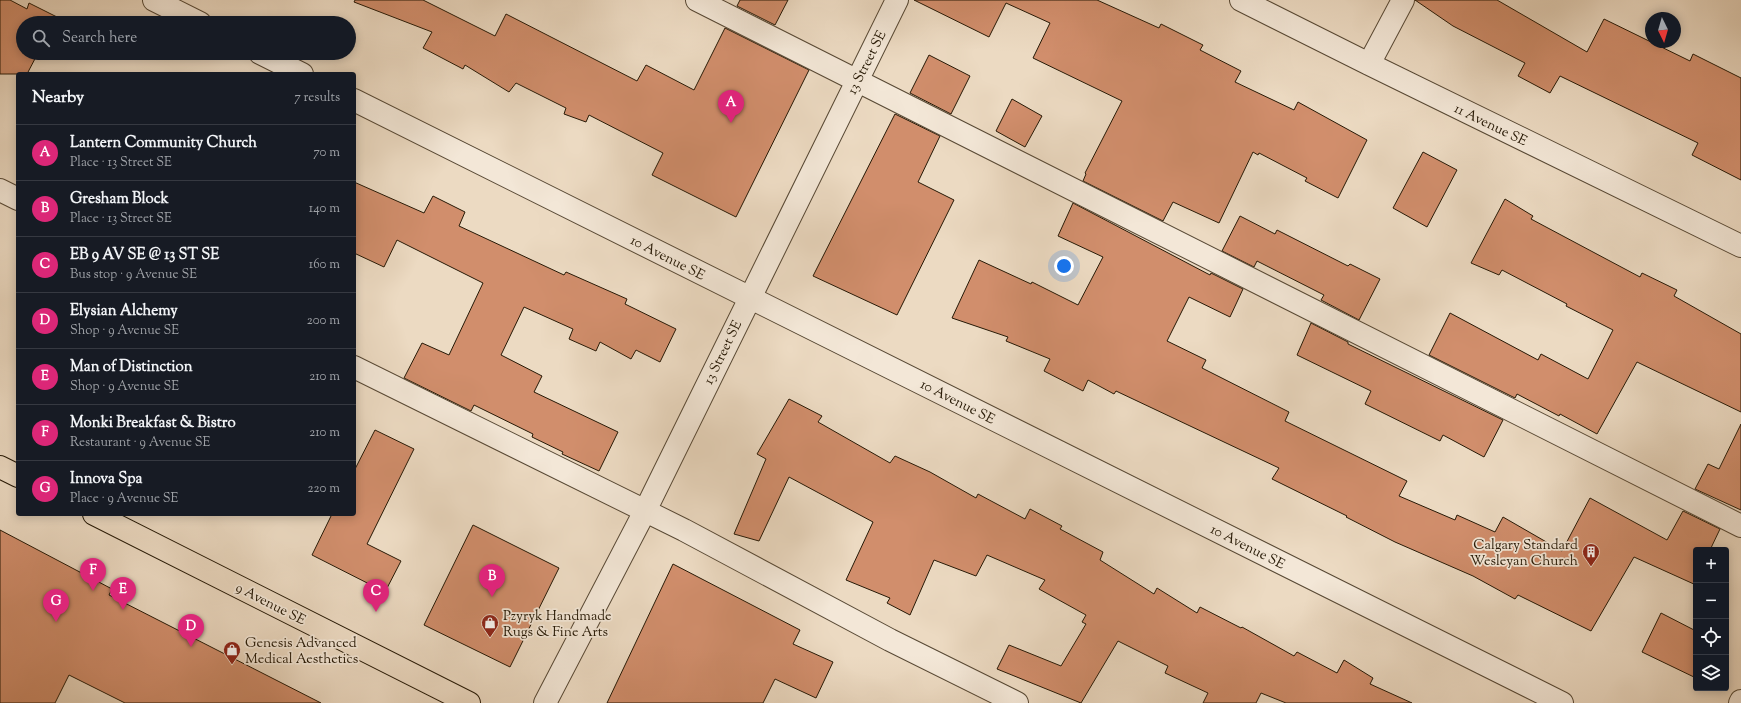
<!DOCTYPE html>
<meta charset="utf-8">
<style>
:root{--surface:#171b24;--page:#20242c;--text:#f1f3f6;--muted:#9ea1a6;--line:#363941;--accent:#db2777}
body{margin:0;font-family:"Sorts Mill Goudy",serif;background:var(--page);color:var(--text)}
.controls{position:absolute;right:12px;bottom:12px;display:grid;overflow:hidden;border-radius:4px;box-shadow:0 2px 10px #0003}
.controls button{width:36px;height:36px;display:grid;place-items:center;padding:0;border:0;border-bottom:1px solid var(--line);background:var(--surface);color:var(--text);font:20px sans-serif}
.compass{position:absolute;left:1645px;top:12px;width:36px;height:36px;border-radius:50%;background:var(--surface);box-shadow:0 2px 10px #0003;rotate:175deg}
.you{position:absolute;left:1064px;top:266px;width:14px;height:14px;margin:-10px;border:3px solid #fff;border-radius:50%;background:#1a73e8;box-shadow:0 0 0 6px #1a73e833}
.badge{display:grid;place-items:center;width:26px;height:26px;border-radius:50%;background:var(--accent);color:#fff;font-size:13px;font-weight:700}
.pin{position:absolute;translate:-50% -33px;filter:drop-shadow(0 1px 2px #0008)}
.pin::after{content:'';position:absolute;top:21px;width:14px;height:12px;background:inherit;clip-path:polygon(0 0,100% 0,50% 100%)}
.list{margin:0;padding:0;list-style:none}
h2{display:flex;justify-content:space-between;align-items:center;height:52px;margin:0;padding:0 16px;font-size:17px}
h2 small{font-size:13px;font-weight:400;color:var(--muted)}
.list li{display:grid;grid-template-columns:26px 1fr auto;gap:12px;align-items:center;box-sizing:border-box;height:56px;padding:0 16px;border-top:1px solid var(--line)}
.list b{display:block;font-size:15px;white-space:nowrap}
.list p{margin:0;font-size:13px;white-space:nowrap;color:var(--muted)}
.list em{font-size:13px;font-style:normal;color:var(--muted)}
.icon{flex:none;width:22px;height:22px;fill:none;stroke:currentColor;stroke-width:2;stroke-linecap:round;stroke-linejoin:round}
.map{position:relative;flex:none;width:1741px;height:703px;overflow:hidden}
.search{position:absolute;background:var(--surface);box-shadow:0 2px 10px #0003;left:16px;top:16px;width:340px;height:44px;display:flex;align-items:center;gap:10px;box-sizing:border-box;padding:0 14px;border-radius:22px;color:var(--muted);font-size:15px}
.panel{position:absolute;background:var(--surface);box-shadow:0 2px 10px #0003;left:16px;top:72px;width:340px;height:444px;border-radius:4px}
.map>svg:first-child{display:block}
</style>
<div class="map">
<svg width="1741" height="703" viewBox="0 0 1741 703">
<rect width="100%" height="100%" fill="#ecdac2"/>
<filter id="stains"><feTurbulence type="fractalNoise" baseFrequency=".005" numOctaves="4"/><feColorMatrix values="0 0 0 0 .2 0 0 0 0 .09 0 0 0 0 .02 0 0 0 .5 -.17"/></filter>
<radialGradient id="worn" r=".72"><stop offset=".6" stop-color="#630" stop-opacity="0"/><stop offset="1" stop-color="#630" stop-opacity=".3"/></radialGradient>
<path fill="#d18e6c" stroke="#261906" d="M 0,0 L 10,0 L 27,9 L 29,3 L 57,17 L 53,23 L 23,23 L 23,53 L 38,53 L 27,74 L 0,74 Z
M 355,0 L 423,0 L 495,36 L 506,14 L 637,81 L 646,65 L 694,90 L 725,28 L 809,70 L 736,217 L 652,175 L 663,153 L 589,115 L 586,122 L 564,114 L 566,108 L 516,83 L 509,92 L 465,65 L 463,69 L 423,48 L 432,32 L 354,2 Z
M 740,0 L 788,0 L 775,25 L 737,6 Z
M 914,0 L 1097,0 L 1159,28 L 1161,24 L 1203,45 L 1200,50 L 1241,71 L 1235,82 L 1294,110 L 1298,102 L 1367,140 L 1338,198 L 1305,181 L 1307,178 L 1259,153 L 1258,155 L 1253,152 L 1219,223 L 1173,202 L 1163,221 L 1083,181 L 1086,174 L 1085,173 L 1122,101 L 1033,58 L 1050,23 L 1006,3 L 989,37 Z
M 1415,0 L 1497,0 L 1587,52 L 1604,19 L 1690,61 L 1693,54 L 1741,78 L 1741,180 L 1692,155 L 1698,143 L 1560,76 L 1550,93 L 1518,76 L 1525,63 L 1453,26 Z
M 929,55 L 970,76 L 951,114 L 910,93 Z
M 1012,99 L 1042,116 L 1025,147 L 996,131 Z
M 895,114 L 940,136 L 918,182 L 954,200 L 897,315 L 813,276 Z
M 1423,152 L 1457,170 L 1427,227 L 1393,208 Z
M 354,182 L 424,213 L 433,196 L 465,212 L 459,226 L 564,275 L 566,272 L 627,299 L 625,304 L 676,329 L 660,362 L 636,350 L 631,359 L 600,342 L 596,351 L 569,339 L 573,329 L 524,307 L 501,355 L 542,376 L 534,392 L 618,432 L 599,471 L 562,454 L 563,452 L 532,437 L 533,434 L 474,405 L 471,411 L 404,378 L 422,343 L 449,355 L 483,283 L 397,240 L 384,267 L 354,253 Z
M 1505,199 L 1533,216 L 1531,219 L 1608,260 L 1640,277 L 1642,273 L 1677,290 L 1674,296 L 1741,334 L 1741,412 L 1637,362 L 1597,434 L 1560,414 L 1559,416 L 1517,394 L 1515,398 L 1429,355 L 1450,313 L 1538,360 L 1541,354 L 1588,379 L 1613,330 L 1566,306 L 1567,304 L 1502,270 L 1499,275 L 1471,263 Z
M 1073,203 L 1210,275 L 1211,273 L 1243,289 L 1230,317 L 1189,297 L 1167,341 L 1206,360 L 1202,368 L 1289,412 L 1285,421 L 1407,481 L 1399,496 L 1455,520 L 1457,515 L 1495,532 L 1503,517 L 1562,551 L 1590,498 L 1667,540 L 1683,511 L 1720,529 L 1710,550 L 1696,550 L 1696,585 L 1634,557 L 1591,631 L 1518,595 L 1515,599 L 1473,576 L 1395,542 L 1346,517 L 1347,516 L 1272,479 L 1279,468 L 1116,391 L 1114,394 L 1088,380 L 1083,391 L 1044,371 L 1050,359 L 1006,341 L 1008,337 L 952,318 L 979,260 L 1031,284 L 1032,282 L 1078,305 L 1103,257 L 1058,236 Z
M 1240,216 L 1275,234 L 1277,230 L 1348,266 L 1350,264 L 1380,279 L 1359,320 L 1321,300 L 1324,295 L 1257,261 L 1254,267 L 1222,251 Z
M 1311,323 L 1348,342 L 1348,344 L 1503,420 L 1484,457 L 1443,435 L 1440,441 L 1365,404 L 1371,391 L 1297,355 Z
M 789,399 L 822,416 L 818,422 L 890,463 L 895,456 L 930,472 L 976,498 L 978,494 L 1025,519 L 1030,509 L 1062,526 L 1060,529 L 1103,552 L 1100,560 L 1154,594 L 1157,588 L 1197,613 L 1200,607 L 1241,628 L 1242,627 L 1294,656 L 1297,652 L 1337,673 L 1344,660 L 1373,678 L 1370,684 L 1412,703 L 1286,703 L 1261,693 L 1256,703 L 1203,703 L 1208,693 L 1165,673 L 1168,666 L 1118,641 L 1081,703 L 997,669 L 1009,645 L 1061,666 L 1086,624 L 1082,622 L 1086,615 L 1039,589 L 1045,580 L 987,555 L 976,576 L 934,560 L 910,615 L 887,603 L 890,598 L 846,580 L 873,522 L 789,477 L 759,541 L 734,534 L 766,459 L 757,454 Z
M 1741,424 L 1741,510 L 1695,489 L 1708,464 L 1719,469 Z
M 375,430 L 414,449 L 367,544 L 401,561 L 385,592 L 312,555 L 332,514 L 354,514 L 354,471 Z
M 473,525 L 559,568 L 510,667 L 424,625 Z
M 0,530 L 112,589 L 109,595 L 321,703 L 125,703 L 69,675 L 55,703 L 0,703 Z
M 673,564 L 800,630 L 793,644 L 833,662 L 816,698 L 775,679 L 763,703 L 607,703 Z
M 1661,613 L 1696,631 L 1696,678 L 1642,652 Z"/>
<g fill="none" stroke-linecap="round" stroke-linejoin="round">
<defs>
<path id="minor" d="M 154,0 L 200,23
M 697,0 L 1741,526
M 1241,0 L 1369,64 L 1741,246
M 260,53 L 302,74
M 1369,64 L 1403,0
M 354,100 L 1562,703
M 0,190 L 18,199
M 354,367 L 684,530 L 890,640 L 1017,703
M 545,703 L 645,511 L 897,0
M 1740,703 L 1741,701"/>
<path id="major" d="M 0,467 L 18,476
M 94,514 L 469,703"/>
</defs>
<use href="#minor" stroke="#584935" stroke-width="24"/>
<use href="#major" stroke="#261906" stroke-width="24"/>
<use href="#minor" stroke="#f3e7d7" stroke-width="22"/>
<use href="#major" stroke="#ecdac2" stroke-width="22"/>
</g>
<defs>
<symbol id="building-pin" viewBox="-11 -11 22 30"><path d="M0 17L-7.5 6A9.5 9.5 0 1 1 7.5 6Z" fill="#8f2418" stroke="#f3e7d7"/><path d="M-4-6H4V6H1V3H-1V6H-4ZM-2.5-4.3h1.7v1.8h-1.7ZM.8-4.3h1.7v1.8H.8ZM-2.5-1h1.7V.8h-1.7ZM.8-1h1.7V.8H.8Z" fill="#fff"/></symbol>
<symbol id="shop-pin" viewBox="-11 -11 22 30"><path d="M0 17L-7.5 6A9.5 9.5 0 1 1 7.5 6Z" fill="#8f2418" stroke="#f3e7d7"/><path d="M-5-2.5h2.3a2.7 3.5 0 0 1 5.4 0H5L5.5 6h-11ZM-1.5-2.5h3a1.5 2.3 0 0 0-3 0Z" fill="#fff"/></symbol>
</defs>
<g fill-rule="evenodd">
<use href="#building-pin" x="1581" y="542" width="20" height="27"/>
<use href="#shop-pin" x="480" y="613" width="20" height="27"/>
<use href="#shop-pin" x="222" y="640" width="20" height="27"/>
</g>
<g text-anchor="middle" stroke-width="3.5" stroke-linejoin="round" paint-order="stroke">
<g font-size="14" fill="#261906" stroke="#f3e7d7">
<text transform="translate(866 62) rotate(-63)" y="5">13 Street SE</text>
<text transform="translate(1491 124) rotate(26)" y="5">11 Avenue SE</text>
<text transform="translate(668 257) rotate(27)" y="5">10 Avenue SE</text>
<text transform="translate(722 352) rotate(-64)" y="5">13 Street SE</text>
<text transform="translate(958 401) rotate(27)" y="5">10 Avenue SE</text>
<text transform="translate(1248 546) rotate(27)" y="5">10 Avenue SE</text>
<text transform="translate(271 603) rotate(27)" y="5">9 Avenue SE</text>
</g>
<g font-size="14" fill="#261906" stroke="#f3e7d7" text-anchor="start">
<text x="1578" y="549" text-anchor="end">Calgary Standard<tspan x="1578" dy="16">Wesleyan Church</tspan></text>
<text x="503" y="620">Pzyryk Handmade<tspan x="503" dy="16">Rugs &amp; Fine Arts</tspan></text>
<text x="245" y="647">Genesis Advanced<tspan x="245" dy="16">Medical Aesthetics</tspan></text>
</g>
</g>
<rect width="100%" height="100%" filter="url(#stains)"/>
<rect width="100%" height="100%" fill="url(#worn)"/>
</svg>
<div class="controls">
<button>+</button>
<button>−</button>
<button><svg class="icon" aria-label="locate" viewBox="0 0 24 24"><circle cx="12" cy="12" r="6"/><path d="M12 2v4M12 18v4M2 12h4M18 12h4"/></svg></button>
<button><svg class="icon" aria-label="layers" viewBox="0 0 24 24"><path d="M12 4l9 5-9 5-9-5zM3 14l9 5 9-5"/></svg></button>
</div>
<svg class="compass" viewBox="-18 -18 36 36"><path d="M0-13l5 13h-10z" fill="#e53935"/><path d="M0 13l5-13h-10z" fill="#9ea1a6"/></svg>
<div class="you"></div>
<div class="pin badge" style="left:731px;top:123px">A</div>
<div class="pin badge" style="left:492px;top:597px">B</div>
<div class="pin badge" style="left:376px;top:612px">C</div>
<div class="pin badge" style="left:191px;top:647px">D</div>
<div class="pin badge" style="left:123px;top:610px">E</div>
<div class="pin badge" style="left:93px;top:591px">F</div>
<div class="pin badge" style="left:56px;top:622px">G</div>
<div class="search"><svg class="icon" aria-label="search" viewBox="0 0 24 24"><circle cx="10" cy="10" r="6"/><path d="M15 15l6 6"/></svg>Search here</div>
<section class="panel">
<h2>Nearby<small>7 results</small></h2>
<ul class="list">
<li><span class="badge">A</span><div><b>Lantern Community Church</b><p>Place · 13 Street SE</p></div><em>70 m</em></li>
<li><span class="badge">B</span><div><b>Gresham Block</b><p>Place · 13 Street SE</p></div><em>140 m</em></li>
<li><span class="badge">C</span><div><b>EB 9 AV SE @ 13 ST SE</b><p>Bus stop · 9 Avenue SE</p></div><em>160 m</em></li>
<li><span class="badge">D</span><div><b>Elysian Alchemy</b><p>Shop · 9 Avenue SE</p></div><em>200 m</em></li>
<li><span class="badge">E</span><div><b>Man of Distinction</b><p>Shop · 9 Avenue SE</p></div><em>210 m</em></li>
<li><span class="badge">F</span><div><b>Monki Breakfast &amp; Bistro</b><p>Restaurant · 9 Avenue SE</p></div><em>210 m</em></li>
<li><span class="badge">G</span><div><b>Innova Spa</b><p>Place · 9 Avenue SE</p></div><em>220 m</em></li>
</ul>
</section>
</div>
